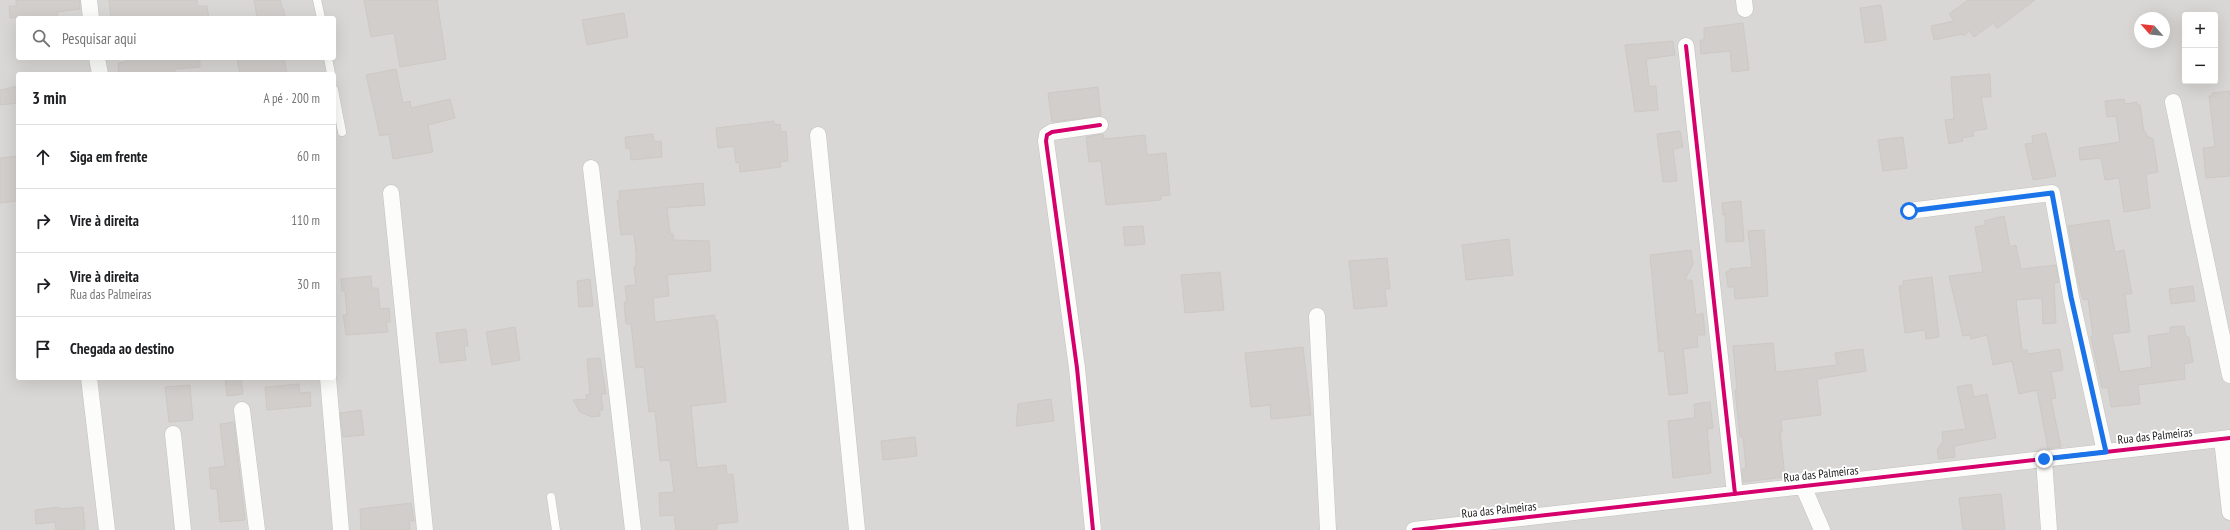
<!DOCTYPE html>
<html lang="pt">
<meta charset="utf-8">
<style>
:root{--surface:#fff;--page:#f2f2f2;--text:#202124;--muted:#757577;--line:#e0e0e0}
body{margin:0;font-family:"PT Sans Narrow",sans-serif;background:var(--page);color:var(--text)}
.controls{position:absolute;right:12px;top:12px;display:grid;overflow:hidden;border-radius:4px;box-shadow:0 4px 16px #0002}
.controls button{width:36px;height:36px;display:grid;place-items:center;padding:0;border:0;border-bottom:1px solid var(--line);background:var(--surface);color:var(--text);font:20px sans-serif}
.compass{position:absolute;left:2134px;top:12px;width:36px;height:36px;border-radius:50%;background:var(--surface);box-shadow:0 4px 16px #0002;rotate:297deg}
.stop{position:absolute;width:12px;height:12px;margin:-9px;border:3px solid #1a73e8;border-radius:50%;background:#fff}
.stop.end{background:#1a73e8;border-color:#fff;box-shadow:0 1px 4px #0008}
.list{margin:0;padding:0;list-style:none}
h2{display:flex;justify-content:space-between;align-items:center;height:52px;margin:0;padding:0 16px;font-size:17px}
h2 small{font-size:13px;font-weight:400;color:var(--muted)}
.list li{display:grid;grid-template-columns:26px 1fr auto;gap:12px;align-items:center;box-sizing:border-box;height:64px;padding:0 16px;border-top:1px solid var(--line)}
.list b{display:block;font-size:15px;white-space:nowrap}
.list p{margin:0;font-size:13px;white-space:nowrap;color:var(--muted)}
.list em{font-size:13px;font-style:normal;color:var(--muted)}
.icon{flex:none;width:22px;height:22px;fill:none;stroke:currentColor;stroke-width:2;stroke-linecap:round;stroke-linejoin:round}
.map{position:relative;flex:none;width:2230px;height:530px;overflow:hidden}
.search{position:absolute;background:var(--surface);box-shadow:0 4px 16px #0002;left:16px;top:16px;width:320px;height:44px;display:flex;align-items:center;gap:10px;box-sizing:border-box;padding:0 14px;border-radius:4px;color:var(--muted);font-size:15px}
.panel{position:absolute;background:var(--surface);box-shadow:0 4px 16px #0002;left:16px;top:72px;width:320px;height:308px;border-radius:4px}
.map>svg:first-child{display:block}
</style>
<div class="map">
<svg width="2230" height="530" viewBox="0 0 2230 530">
<rect width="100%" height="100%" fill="#eae8e4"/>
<path fill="#d9d7d5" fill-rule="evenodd" d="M 0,0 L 2230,0 L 2230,530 L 0,530 ZM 2185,15 L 2215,15 L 2215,81 L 2185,81 ZM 18,18 L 334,18 L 334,58 L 18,58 ZM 2140,18 L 2164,18 L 2164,42 L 2140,42 ZM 18,74 L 334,74 L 334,378 L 18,378 Z"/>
<path fill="#d1cecb" stroke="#cdc9c5" d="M 16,0 L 80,0 L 80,9 L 57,12 L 58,18 L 10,18 L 9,6 L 16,6 Z
M 109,0 L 197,0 L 198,6 L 207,6 L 209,18 L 111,18 Z
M 254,0 L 280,0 L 286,18 L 257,18 Z
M 364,0 L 437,0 L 446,59 L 400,67 L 394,33 L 371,37 Z
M 1968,0 L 2035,0 L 1999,27 L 1997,28 L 1993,23 L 1974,37 L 1969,31 L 1964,36 L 1962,34 L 1934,40 L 1931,26 L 1954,21 L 1949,14 Z
M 1881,5 L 1886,40 L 1865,43 L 1860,8 Z
M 624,13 L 628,37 L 587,45 L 582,20 Z
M 1743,23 L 1749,70 L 1732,72 L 1730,51 L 1701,54 L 1700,40 L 1704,40 L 1704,28 Z
M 1673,41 L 1675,55 L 1646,59 L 1649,86 L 1656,86 L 1658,110 L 1635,112 L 1625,45 Z
M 125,58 L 200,58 L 200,67 L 175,69 L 175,74 L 119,74 L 118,63 L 126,62 Z
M 237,58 L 284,58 L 287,74 L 240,74 Z
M 396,69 L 403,103 L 410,101 L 411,108 L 450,99 L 455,118 L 428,125 L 433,152 L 393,159 L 389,134 L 380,136 L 366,75 Z
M 1990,74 L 1991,97 L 1981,97 L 1987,129 L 1973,131 L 1974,136 L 1962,138 L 1963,141 L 1949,144 L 1945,120 L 1954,119 L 1951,77 Z
M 18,86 L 18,103 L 0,105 L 0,90 Z
M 1098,87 L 1101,116 L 1052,122 L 1048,93 Z
M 2230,91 L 2230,176 L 2206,178 L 2203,148 L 2215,147 L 2209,96 L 2212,96 L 2212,93 Z
M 2124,99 L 2125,104 L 2137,102 L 2137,105 L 2140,105 L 2144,132 L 2146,132 L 2147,136 L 2153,139 L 2158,172 L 2146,174 L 2150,208 L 2124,212 L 2119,178 L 2105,180 L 2101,158 L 2080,160 L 2079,148 L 2120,142 L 2116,116 L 2107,117 L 2105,101 Z
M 774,121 L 775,125 L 780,124 L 781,132 L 786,131 L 788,161 L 780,162 L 781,167 L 740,172 L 739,162 L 736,163 L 734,146 L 718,148 L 716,128 Z
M 1680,131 L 1683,147 L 1673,149 L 1677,181 L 1663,182 L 1657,134 Z
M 2046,133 L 2056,176 L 2033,180 L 2025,144 L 2033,143 L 2032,136 Z
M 653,134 L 654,142 L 661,141 L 662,157 L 631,160 L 630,148 L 626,149 L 625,137 Z
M 1103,134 L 1104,139 L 1145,135 L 1147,155 L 1166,153 L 1170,195 L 1161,196 L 1161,200 L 1106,205 L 1101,161 L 1089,162 L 1086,137 Z
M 1903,137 L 1907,168 L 1883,171 L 1878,140 Z
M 18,156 L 18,201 L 0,203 L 0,158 Z
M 703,183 L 705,205 L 667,208 L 670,234 L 673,234 L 674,240 L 709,241 L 711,271 L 667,275 L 669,296 L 653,298 L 655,322 L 715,315 L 715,320 L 717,320 L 726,402 L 691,406 L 697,468 L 726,465 L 727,475 L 733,474 L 738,522 L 717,524 L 717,530 L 676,530 L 674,515 L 660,516 L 659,493 L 674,492 L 670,460 L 660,461 L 655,411 L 649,412 L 644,367 L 636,368 L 631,324 L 626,324 L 624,302 L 627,302 L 625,286 L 636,285 L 634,267 L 636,266 L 636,252 L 634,234 L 621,235 L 617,200 L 620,200 L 619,191 Z
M 1741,201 L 1744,241 L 1726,242 L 1725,214 L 1723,215 L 1722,203 Z
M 2004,216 L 2010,247 L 2016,245 L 2021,269 L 2056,265 L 2059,282 L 2054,283 L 2056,323 L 2043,324 L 2042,298 L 2016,300 L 2022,350 L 2027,350 L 2028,354 L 2059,349 L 2060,351 L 2063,370 L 2051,372 L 2056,398 L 2051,399 L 2061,447 L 2048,449 L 2037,390 L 2019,394 L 2012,361 L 1993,365 L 1987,335 L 1971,339 L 1970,335 L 1963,336 L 1949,276 L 1983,272 L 1975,227 L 1985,225 L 1984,221 Z
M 2109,220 L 2115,252 L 2124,250 L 2132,294 L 2125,294 L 2130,332 L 2112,334 L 2120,372 L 2152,367 L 2148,336 L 2170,333 L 2170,327 L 2184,326 L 2186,337 L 2189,337 L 2193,362 L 2184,364 L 2185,379 L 2138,385 L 2140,404 L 2111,407 L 2108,388 L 2102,388 L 2091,337 L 2093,336 L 2088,299 L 2083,300 L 2078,281 L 2068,226 Z
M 1143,226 L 1145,244 L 1125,246 L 1123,227 Z
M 1764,230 L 1768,296 L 1735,299 L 1734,287 L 1728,287 L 1726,272 L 1730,271 L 1729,269 L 1752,267 L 1748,231 Z
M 1509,239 L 1513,275 L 1466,280 L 1462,245 Z
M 1691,250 L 1693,264 L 1685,280 L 1692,280 L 1696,315 L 1703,313 L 1705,335 L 1697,335 L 1698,347 L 1683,349 L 1688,393 L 1669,395 L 1664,351 L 1659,352 L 1650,255 Z
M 1387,258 L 1390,289 L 1385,289 L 1387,306 L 1354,309 L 1349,261 Z
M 1220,272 L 1224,310 L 1185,313 L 1181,275 Z
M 371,276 L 372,288 L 378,288 L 380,309 L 389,308 L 390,322 L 386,322 L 388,332 L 346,335 L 343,315 L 347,315 L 345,291 L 342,291 L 341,279 Z
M 1932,277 L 1939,337 L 1926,339 L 1925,330 L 1905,333 L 1899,286 L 1903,286 L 1903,281 Z
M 590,279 L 593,306 L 579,307 L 577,281 Z
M 2193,286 L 2195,301 L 2171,304 L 2169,289 Z
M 515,327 L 520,360 L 492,365 L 486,332 Z
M 466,329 L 468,346 L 464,346 L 466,360 L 440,363 L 436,333 Z
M 1773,343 L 1776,372 L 1837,365 L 1835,353 L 1863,349 L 1866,371 L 1817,379 L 1821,415 L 1781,420 L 1782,432 L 1780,432 L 1785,477 L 1743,482 L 1742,469 L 1746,468 L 1743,437 L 1740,437 L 1735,390 L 1737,390 L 1733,346 Z
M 1303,347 L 1311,415 L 1271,419 L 1270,405 L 1251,407 L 1245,353 Z
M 600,358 L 606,394 L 601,394 L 603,410 L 600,410 L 600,416 L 592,417 L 580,412 L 573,400 L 587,399 L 586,395 L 590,394 L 587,359 Z
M 225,378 L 241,378 L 243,394 L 227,396 Z
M 299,384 L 300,393 L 310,392 L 311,406 L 267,410 L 265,387 Z
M 1971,384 L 1974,397 L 1987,394 L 1996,438 L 1954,446 L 1955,457 L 1939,459 L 1937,450 L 1943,441 L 1942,432 L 1966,429 L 1957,387 Z
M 190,385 L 193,420 L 169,422 L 165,387 Z
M 1051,399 L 1054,421 L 1016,426 L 1018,404 Z
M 1710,402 L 1713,428 L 1707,429 L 1711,473 L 1673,478 L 1668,421 L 1695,418 L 1694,404 Z
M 361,410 L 364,435 L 343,437 L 340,413 Z
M 234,422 L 245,520 L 220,522 L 217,489 L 211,489 L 209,468 L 225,466 L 220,424 Z
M 915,437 L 917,456 L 883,460 L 881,441 Z
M 2001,494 L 2005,530 L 1963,530 L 1959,498 Z
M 411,503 L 414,521 L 409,521 L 410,530 L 361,530 L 360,509 Z
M 59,507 L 59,509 L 83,507 L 85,530 L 56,530 L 55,522 L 36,524 L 35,510 Z"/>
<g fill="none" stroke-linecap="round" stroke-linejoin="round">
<defs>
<path id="service" d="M 317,0 L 321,18
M 328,58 L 331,74
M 334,90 L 342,132
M 551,497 L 556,530"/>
<path id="minor" d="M 89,0 L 91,18
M 1744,0 L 1745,9
M 1686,46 L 1735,494
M 97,58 L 100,74
M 2173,102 L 2230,375
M 818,135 L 857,530
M 591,168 L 633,530
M 391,193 L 425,530
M 1909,211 L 2052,193 L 2071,297 L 2105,452
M 1317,316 L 1328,530
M 89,378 L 107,530
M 328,378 L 341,530
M 242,410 L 257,530
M 173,434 L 183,530
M 2222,439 L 2230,512
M 2044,459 L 2049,530
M 1803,486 L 1822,530
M 1093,530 L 1077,368 L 1046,141 L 1047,135 L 1052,132 L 1100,125
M 1414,530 L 2230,438"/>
</defs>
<use href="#service" stroke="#c2c2c0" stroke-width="9"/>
<use href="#minor" stroke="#c2c2c0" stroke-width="17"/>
<use href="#service" stroke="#fcfcfb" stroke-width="8"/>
<use href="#minor" stroke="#fcfcfb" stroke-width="16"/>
<defs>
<path id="cycleway" d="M 1686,46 L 1735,494
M 1093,530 L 1077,368 L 1046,141 L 1047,135 L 1052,132 L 1100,125
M 1414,530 L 2230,438"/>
</defs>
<use href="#cycleway" stroke="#fff" stroke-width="6"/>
<use href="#cycleway" stroke="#d6006c" stroke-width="4"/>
</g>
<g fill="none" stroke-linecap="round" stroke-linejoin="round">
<path stroke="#1a73e8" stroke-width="5" d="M 1909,211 L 2052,193 L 2071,297 L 2106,452 L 2044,459"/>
</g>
<g text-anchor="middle" stroke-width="4" stroke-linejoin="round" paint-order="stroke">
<g font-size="12" fill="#1b1b1b" stroke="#fff">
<text transform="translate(2155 436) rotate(-6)" y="4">Rua das Palmeiras</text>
<text transform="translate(1821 474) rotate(-6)" y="4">Rua das Palmeiras</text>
<text transform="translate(1499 510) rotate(-6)" y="4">Rua das Palmeiras</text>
</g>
</g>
</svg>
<div class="controls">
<button>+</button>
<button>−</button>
</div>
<svg class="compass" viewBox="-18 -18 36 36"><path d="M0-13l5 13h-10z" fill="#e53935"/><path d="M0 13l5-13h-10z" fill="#757577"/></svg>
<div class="stop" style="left:1909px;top:211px"></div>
<div class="stop end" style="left:2044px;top:459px"></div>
<div class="search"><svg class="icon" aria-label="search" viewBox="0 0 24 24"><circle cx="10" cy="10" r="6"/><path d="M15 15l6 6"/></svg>Pesquisar aqui</div>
<section class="panel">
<h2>3 min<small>A pé · 200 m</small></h2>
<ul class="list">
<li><svg class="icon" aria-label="ahead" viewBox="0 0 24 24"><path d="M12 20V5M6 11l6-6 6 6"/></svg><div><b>Siga em frente</b></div><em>60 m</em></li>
<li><svg class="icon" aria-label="right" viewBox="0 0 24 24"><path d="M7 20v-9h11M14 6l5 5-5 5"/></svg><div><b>Vire à direita</b></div><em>110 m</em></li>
<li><svg class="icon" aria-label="right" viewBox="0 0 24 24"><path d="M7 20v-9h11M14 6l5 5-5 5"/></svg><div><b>Vire à direita</b><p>Rua das Palmeiras</p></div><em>30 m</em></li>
<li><svg class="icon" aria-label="arrive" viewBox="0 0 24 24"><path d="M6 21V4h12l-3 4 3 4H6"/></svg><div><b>Chegada ao destino</b></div></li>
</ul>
</section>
</div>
